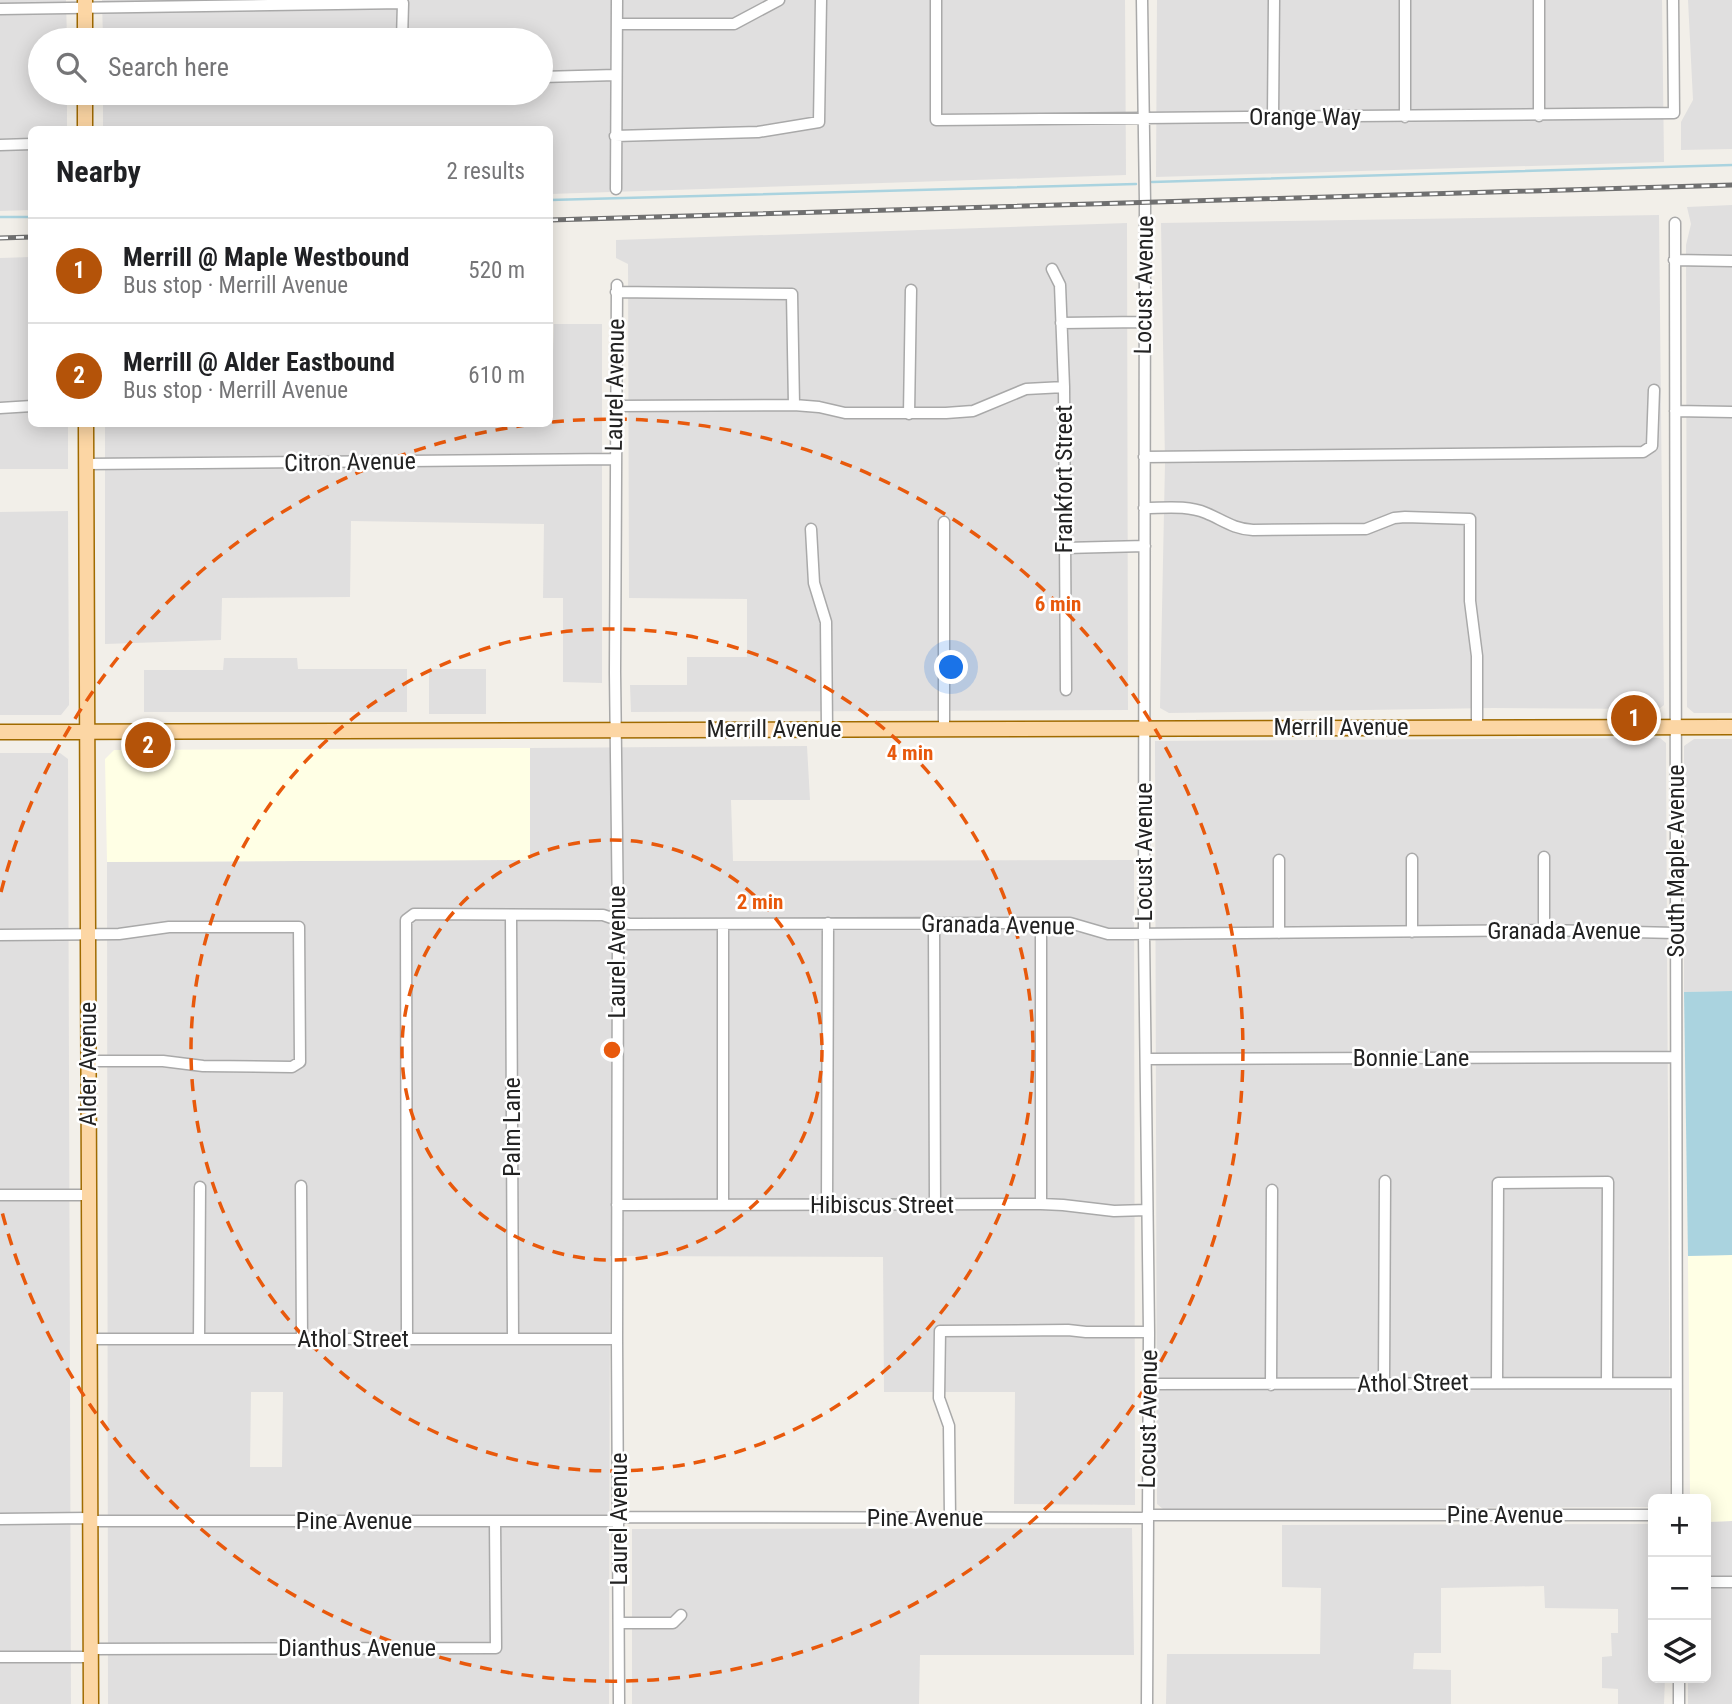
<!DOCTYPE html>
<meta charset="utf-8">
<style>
:root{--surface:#fff;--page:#f6f6f6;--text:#202124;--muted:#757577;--line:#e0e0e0;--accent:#b45309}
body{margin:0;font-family:"Roboto Condensed",sans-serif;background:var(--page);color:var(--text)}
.controls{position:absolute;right:21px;bottom:21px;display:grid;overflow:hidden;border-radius:10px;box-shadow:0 4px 18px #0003}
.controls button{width:63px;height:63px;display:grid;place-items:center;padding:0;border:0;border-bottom:2px solid var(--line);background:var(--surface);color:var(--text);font:35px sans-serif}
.you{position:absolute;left:952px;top:668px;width:24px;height:24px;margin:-18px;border:5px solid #fff;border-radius:50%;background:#1a73e8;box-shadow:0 0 0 10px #1a73e833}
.badge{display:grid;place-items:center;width:46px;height:46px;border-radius:50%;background:var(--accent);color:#fff;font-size:23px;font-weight:700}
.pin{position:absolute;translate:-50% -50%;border:4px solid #fff;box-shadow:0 2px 7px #0006}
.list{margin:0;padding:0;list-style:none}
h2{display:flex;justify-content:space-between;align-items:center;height:91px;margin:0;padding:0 28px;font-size:30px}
h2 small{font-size:23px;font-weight:400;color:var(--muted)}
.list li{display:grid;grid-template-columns:46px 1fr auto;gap:21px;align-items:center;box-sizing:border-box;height:105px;padding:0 28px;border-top:2px solid var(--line)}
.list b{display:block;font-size:26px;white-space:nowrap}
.list p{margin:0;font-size:23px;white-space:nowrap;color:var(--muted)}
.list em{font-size:23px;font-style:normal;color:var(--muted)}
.icon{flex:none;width:38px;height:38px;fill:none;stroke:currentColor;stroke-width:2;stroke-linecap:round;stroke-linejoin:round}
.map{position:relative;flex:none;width:1732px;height:1704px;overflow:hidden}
.search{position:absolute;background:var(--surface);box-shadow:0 4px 18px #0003;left:28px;top:28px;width:525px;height:77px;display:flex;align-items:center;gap:18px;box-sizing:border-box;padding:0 24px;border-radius:38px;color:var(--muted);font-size:26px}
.panel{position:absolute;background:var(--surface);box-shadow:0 4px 18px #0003;left:28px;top:126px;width:525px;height:301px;border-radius:10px}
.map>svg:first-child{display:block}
</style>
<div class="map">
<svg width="1732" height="1704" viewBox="0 0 1732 1704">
<rect width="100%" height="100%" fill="#f2efe9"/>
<path fill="#e0dfdf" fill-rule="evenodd" d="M 0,0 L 66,0 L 67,40 L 40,40 L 40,93 L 67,93 L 67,129 L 32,130 L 31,210 L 0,211 Z
M 102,0 L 1125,0 L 1126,175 L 550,194 L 550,130 L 103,129 L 103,93 L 541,93 L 541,40 L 103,40 Z
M 1157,0 L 1662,0 L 1664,162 L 1156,177 Z
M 1688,0 L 1732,0 L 1732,149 L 1681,150 L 1681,122 L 1693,100 Z
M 1732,205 L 1732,713 L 1694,713 L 1687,707 L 1686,245 L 1691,224 L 1687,207 Z
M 1659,215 L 1664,705 L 1659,709 L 1493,708 L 1169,713 L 1160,708 L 1165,463 L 1161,223 Z
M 1127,223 L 1128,710 L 631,712 L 630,685 L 687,685 L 687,657 L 747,657 L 747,599 L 629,598 L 628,264 L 616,258 L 616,240 Z
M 31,257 L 32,424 L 68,424 L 68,469 L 0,469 L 0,258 Z
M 554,324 L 602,324 L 602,683 L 563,682 L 563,598 L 543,598 L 544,524 L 351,521 L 350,597 L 222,598 L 221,640 L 105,644 L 105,424 L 550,424 L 550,353 L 553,352 Z
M 68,511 L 69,705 L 61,715 L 0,715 L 0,512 Z
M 224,658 L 297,658 L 298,669 L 407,669 L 407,712 L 144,712 L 144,670 L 223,670 Z
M 429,669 L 486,669 L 486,714 L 429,714 Z
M 1660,738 L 1666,743 L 1670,1499 L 1653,1499 L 1653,1507 L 1163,1509 L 1157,1504 L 1155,741 Z
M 1694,739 L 1732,739 L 1732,991 L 1684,992 L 1684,746 Z
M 807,746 L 810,800 L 731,800 L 733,861 L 1134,860 L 1135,1505 L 1014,1504 L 1015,1392 L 884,1392 L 883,1257 L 610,1256 L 609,1704 L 108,1704 L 107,862 L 529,860 L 530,748 ZM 251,1392 L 283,1392 L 282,1467 L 250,1467 Z
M 0,753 L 60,753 L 68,759 L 71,1704 L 0,1704 Z
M 1732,1521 L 1732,1704 L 1688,1704 L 1688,1678 L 1706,1678 L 1706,1522 Z
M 1653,1524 L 1653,1678 L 1665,1678 L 1664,1704 L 1618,1704 L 1618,1689 L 1602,1688 L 1602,1657 L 1612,1656 L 1611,1633 L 1618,1633 L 1618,1609 L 1545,1608 L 1544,1586 L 1441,1588 L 1441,1653 L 1414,1653 L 1413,1669 L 1451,1670 L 1451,1704 L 1166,1704 L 1167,1654 L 1320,1654 L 1321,1588 L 1282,1587 L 1282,1525 Z
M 1132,1528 L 1134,1655 L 920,1655 L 919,1704 L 632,1704 L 632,1529 Z"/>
<path fill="#ffffe5" d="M 530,748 L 530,860 L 107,862 L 105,759 L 114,750 Z
M 1732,1255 L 1732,1521 L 1706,1522 L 1706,1499 L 1690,1499 L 1688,1256 Z"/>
<path fill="#aad3df" d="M 1732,991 L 1732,1255 L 1688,1256 L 1684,992 Z"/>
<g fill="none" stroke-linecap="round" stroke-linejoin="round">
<path stroke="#aad3df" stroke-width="2.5" d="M 1152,182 L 1732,165
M 550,200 L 1136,184
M 0,217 L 32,217"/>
<defs>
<path id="minor" d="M 936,0 L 936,120 L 1674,113 L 1673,0
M 1142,0 L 1145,203 L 1144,934 L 1149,1332 L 1147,1704
M 1405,0 L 1405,117
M 1539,0 L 1539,116
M 0,9 L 403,3 L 402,40
M 617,24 L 734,24 L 779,0
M 541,77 L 616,75
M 1273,117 L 1274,0
M 615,136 L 758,132 L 819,122 L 821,0
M 0,145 L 32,144
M 616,189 L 617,0
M 1675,223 L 1677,1499
M 1674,260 L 1732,261
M 1052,269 L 1060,285 L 1064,387 L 1066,690
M 617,285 L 615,672 L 618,921 L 617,1339 L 619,1704
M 616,292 L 792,294 L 794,405
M 1061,323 L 1143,322
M 615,406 L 794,405 L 819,407 L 845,413 L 946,413 L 973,411 L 1026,389 L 1064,387
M 0,408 L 32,406
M 1675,411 L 1732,412
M 909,414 L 911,290
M 1144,457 L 1643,452 L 1652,446 L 1654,390
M 86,464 L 615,459
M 1144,508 C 1165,508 1187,505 1206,513 C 1223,520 1233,529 1253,530 L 1366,529 L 1394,518 L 1405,517 L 1470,519 L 1470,601 L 1477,656 L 1477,727
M 944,522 L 944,728
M 811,529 L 814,583 L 826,622 L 827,729
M 1065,548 L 1145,546
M 1544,857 L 1544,930
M 1412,859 L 1412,932
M 1279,860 L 1279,933
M 511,915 L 513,1339
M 934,923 L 935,1205
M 0,935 L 119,934 L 169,927 L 299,927 L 300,1062 L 292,1067 L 203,1066 L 163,1061 L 87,1061
M 1147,1059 L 1676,1057
M 301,1186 L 302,1339
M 0,1195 L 89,1195
M 1041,1204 L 1041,923
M 617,1205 L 1041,1204 L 1063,1205 L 1114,1211 L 1147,1210
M 723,1205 L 723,924
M 827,1205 L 828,923
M 89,1339 L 617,1339
M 199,1339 L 200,1187
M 407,1339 L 406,920 L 414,914 L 603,915 L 629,924 L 1070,923 L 1108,934 L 1130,934 L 1544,930 L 1676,933
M 1497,1382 L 1498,1183 L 1608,1182 L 1607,1382
M 1384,1383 L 1385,1181
M 1149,1384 L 1676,1383
M 1271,1385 L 1272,1190
M 1147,1515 L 1653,1515
M 619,1517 L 1147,1518
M 950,1518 L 949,1426 L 939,1398 L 940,1331 L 1068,1330 L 1086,1332 L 1149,1332
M 0,1519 L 90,1518
M 90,1521 L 619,1521
M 1706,1582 L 1732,1582
M 619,1623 L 673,1623 L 681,1615
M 90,1649 L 496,1648 L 495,1521
M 0,1657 L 90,1657
M 1679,1704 L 1679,1678"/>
<path id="major" d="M 85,0 L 85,40
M 85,93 L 85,130
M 86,424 L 91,1704
M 0,732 L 1732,727"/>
</defs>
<use href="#minor" stroke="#a9a9a9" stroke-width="13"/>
<use href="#major" stroke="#a06b00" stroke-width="17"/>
<use href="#minor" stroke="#fff" stroke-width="10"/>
<use href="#major" stroke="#fcd6a4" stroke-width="14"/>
<defs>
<path id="rail" d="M 550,220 L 1732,185
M 0,238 L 32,237"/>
</defs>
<use href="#rail" stroke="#707070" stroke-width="5"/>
<use href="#rail" stroke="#fff" stroke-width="2.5" stroke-dasharray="8" stroke-linecap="butt"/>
</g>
<g fill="none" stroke="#e8590c" stroke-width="3.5" stroke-dasharray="12 9">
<circle cx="612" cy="1050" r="210"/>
<circle cx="612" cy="1050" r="421"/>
<path d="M1 892A631 631 0 0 1 535 424M552 422A631 631 0 1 1 1 1208"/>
</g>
<g text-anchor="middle" stroke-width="5" stroke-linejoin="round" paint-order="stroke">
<g font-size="24" fill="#222" stroke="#fff">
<text x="1305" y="125">Orange Way</text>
<text transform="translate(1144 285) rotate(-89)" y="8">Locust Avenue</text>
<text transform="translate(615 385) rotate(-89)" y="8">Laurel Avenue</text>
<text transform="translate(350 462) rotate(-1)" y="8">Citron Avenue</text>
<text transform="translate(1064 479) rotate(-90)" y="8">Frankfort Street</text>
<text x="1341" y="735">Merrill Avenue</text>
<text x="774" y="737">Merrill Avenue</text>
<text transform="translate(1144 852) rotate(-90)" y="8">Locust Avenue</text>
<text transform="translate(1676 861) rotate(-90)" y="8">South Maple Avenue</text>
<text transform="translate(998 925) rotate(1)" y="8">Granada Avenue</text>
<text x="1564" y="939">Granada Avenue</text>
<text transform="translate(617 952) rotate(-90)" y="8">Laurel Avenue</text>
<text x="1411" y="1066">Bonnie Lane</text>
<text transform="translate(88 1064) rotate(-90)" y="8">Alder Avenue</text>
<text transform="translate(512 1127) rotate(-90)" y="8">Palm Lane</text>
<text x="882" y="1213">Hibiscus Street</text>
<text x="353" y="1347">Athol Street</text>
<text transform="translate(1413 1383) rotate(-1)" y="8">Athol Street</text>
<text transform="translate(1148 1419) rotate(-89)" y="8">Locust Avenue</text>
<text x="1505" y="1523">Pine Avenue</text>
<text x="925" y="1526">Pine Avenue</text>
<text transform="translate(619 1519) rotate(-90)" y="8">Laurel Avenue</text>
<text x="354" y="1529">Pine Avenue</text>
<text x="357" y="1656">Dianthus Avenue</text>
</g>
</g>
<circle cx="612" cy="1050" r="10" fill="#e8590c" stroke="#fff" stroke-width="3.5"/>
<g font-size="21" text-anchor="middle" font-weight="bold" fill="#e8590c" stroke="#fff" stroke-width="5" stroke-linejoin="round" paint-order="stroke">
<text x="1058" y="611">6 min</text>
<text x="910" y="760">4 min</text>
<text x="760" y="909">2 min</text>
</g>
</svg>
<div class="controls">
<button>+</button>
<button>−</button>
<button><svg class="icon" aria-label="layers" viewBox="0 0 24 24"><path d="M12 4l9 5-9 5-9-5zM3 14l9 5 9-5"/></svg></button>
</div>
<div class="you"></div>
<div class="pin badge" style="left:1634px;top:718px">1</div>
<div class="pin badge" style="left:148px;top:745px">2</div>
<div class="search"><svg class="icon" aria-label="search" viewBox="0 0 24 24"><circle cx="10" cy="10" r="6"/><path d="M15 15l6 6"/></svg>Search here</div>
<section class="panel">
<h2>Nearby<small>2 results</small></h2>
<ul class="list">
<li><span class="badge">1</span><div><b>Merrill @ Maple Westbound</b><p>Bus stop · Merrill Avenue</p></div><em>520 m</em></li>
<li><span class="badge">2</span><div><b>Merrill @ Alder Eastbound</b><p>Bus stop · Merrill Avenue</p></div><em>610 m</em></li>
</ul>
</section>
</div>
